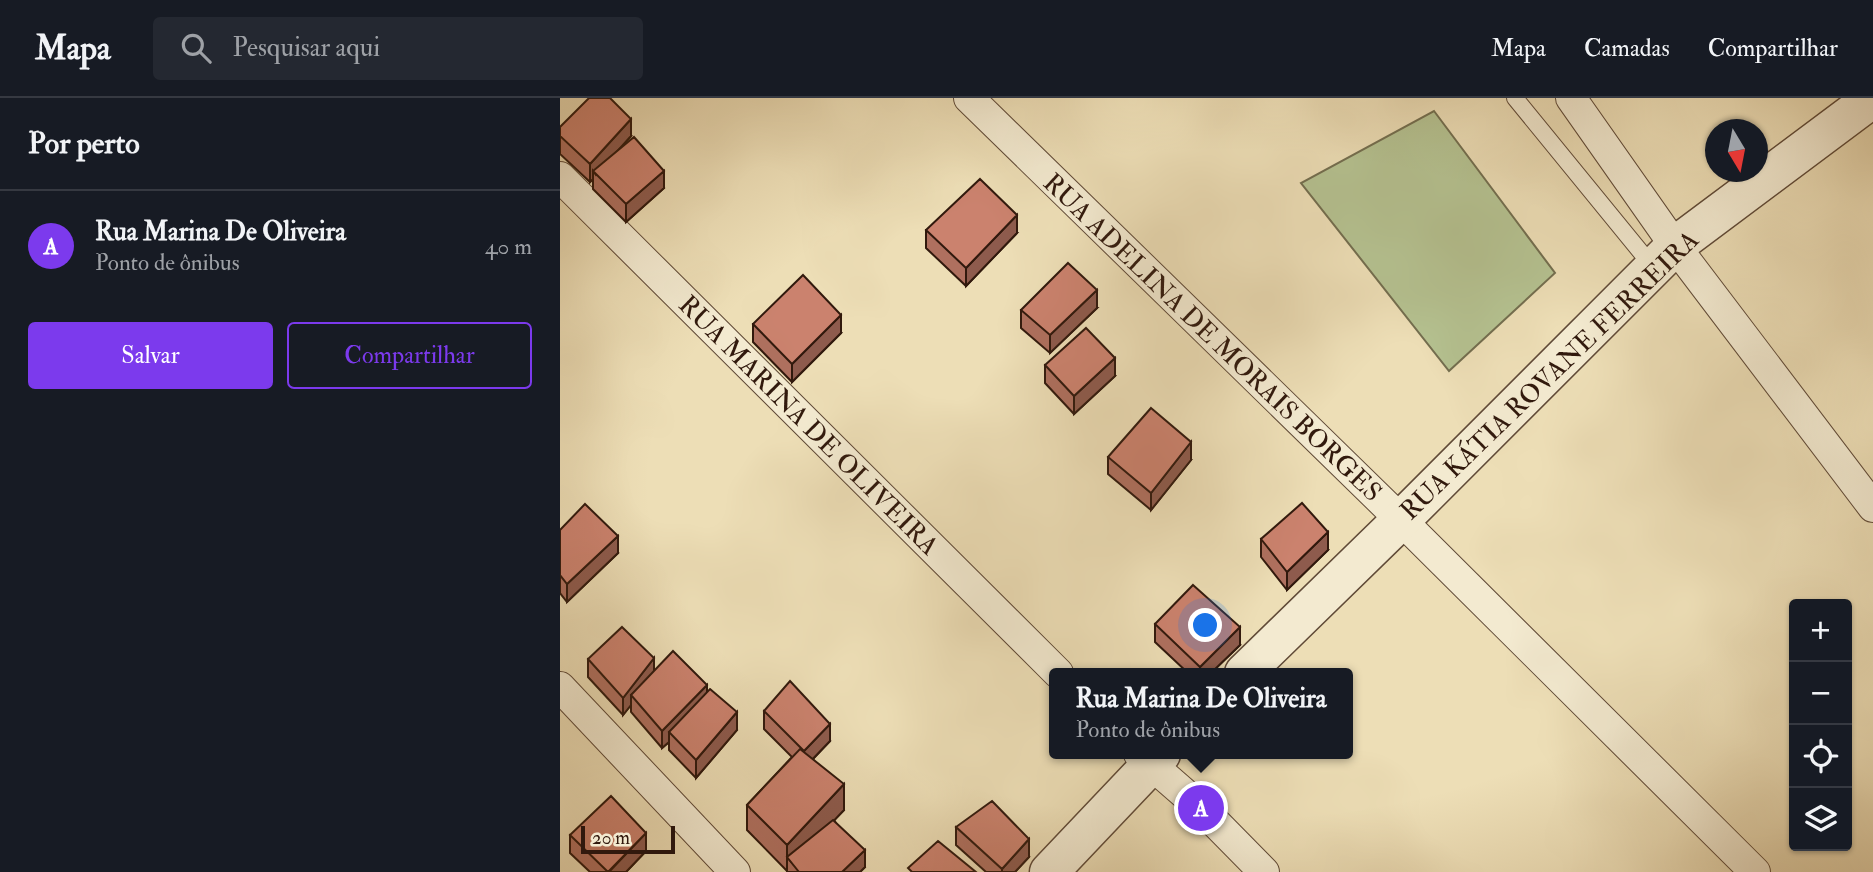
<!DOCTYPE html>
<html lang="pt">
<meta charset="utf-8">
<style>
:root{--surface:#171b24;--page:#242831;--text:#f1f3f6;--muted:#9ea1a6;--line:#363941;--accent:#7c3aed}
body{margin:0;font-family:"IM FELL Double Pica",serif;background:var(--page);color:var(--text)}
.controls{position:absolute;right:21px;bottom:21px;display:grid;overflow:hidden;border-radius:7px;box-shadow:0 2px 5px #0004}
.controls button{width:63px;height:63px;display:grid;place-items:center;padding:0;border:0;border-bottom:2px solid var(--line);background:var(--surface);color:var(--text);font:35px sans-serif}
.compass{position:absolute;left:1145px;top:21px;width:63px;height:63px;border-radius:50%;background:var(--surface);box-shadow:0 2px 5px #0004;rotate:170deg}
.scale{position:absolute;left:21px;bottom:18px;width:94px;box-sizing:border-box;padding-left:7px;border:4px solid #31190d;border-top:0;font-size:19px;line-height:24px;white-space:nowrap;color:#31190d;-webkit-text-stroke:5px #f3ead0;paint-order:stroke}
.you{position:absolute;left:646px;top:528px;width:24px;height:24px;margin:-18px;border:5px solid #fff;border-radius:50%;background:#1a73e8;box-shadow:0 0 0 10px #1a73e833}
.badge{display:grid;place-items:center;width:46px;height:46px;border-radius:50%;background:var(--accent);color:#fff;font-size:23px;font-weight:700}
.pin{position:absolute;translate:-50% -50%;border:4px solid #fff;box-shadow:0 2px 7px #0006}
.popup{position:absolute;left:489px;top:570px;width:304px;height:91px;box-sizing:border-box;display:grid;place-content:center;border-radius:7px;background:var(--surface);filter:drop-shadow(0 2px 5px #0005);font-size:23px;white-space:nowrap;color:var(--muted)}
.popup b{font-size:26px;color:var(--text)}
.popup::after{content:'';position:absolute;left:50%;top:100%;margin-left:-14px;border:14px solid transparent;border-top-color:var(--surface)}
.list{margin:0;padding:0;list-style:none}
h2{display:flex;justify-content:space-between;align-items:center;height:91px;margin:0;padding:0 28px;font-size:30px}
h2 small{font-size:23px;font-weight:400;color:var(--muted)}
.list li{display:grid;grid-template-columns:46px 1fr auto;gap:21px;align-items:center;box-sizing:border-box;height:112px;padding:0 28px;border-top:2px solid var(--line)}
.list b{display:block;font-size:26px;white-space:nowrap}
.list p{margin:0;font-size:23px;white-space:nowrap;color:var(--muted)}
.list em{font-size:23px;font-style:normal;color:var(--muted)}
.actions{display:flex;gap:14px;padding:21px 28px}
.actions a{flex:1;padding:16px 0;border:2px solid var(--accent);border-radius:7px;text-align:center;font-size:24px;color:var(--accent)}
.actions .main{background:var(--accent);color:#fff}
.icon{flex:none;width:38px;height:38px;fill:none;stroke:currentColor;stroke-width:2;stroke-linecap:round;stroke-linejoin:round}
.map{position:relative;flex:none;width:1313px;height:774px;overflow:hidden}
header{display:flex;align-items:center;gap:42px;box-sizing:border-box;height:98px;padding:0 35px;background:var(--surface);border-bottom:2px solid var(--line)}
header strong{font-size:33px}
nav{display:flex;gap:38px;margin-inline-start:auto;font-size:24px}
.search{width:490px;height:63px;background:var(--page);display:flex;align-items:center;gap:18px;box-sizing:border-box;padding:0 24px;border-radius:7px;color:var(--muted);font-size:26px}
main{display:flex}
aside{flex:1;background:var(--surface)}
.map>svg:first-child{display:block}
</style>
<header>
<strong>Mapa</strong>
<div class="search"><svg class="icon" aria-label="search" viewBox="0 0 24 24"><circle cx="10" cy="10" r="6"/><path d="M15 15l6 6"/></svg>Pesquisar aqui</div>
<nav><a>Mapa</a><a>Camadas</a><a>Compartilhar</a></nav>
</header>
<main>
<aside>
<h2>Por perto<small></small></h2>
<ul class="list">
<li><span class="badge">A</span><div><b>Rua Marina De Oliveira</b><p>Ponto de ônibus</p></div><em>40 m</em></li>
</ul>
<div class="actions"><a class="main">Salvar</a><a>Compartilhar</a></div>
</aside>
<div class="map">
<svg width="1313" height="774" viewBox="0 0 1313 774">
<rect width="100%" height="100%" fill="#eddeb6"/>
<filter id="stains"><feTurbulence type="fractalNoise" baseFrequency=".00286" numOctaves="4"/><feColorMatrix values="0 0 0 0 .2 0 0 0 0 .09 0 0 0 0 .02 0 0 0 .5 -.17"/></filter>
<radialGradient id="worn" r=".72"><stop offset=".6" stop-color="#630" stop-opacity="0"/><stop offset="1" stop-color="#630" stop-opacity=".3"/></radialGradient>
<path fill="#b5c291" stroke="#736e4f" stroke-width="2" d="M 874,13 L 995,175 L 889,273 L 741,85 Z"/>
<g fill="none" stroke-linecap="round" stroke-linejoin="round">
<defs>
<path id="service" d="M 955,0 L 1093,169"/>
<path id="minor" d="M 409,0 L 841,422 L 1195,774
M 1011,0 L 1115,148 L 1313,409
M 0,79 L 498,575
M 0,589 L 175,774
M 579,656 L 641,710 L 704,774"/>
<path id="tertiary" d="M 684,575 L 841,422 L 1115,148 L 1313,0
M 489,774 L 601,656"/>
</defs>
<use href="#service" stroke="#604a37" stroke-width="18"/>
<use href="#minor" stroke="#604a37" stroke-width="32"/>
<use href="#tertiary" stroke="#604a37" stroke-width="41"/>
<use href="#service" stroke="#f3ead0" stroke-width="16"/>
<use href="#minor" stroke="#f3ead0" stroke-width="30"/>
<use href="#tertiary" stroke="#f3ead0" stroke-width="38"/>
</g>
<path fill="#af705f" stroke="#31190d" stroke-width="2" d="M 0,29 L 71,38 L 62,48 L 104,90 L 66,124 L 33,91 L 33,81 L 30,84 L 0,56 Z
M 366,132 L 457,135 L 406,188 L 366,150 Z
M 537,210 L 490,255 L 461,230 L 461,212 Z
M 193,226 L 281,235 L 232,284 L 193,244 Z
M 485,267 L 555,278 L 514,316 L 485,285 Z
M 548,359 L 631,362 L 591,412 L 548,376 Z
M 0,432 L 58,455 L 7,504 L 0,495 Z
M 701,441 L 768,452 L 727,492 L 701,459 Z
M 595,526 L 680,547 L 651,575 L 628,575 L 595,544 Z
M 28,561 L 94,572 L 147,594 L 177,632 L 136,680 L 109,652 L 109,644 L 102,650 L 71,614 L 71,607 L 63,617 L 28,579 Z
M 204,613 L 270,643 L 253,661 L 284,712 L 274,722 L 305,769 L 300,774 L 227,774 L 227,772 L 227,773 L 187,732 L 187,707 L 232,659 L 204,631 Z
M 396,729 L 469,759 L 455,774 L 426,774 L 396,747 Z
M 10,737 L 86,753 L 66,774 L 30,774 L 10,755 Z"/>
<path fill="#8e5b4d" stroke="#31190d" stroke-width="2" d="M 71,21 L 71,38 L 36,77 L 33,73 L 33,81 L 30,84 L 30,66 Z
M 104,73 L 104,90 L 66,124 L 66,106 Z
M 457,117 L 457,135 L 406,188 L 406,170 Z
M 537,192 L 537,210 L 490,255 L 490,237 Z
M 281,217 L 281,235 L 232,284 L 232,266 Z
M 555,260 L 555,278 L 514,316 L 514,298 Z
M 631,344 L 631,362 L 591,412 L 591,395 Z
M 768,434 L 768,452 L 727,492 L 727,474 Z
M 58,438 L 58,455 L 7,504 L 7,486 Z
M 680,529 L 680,547 L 651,575 L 640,575 L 640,569 Z
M 94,560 L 94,577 L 71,597 L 71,607 L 63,617 L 63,600 Z
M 147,587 L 147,605 L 109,634 L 109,644 L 102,650 L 102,633 Z
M 177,614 L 177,632 L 136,680 L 136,662 Z
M 270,626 L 270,643 L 244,670 L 244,653 Z
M 284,686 L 284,712 L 233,766 L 227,759 L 227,773 L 227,747 Z
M 86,735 L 86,753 L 66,774 L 49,774 Z
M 469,741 L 469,759 L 455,774 L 442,774 L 442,771 Z
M 305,752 L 305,769 L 300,774 L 282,774 Z"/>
<path fill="#cb826e" stroke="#31190d" stroke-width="2" d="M 29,0 L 50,0 L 71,21 L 30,66 L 0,38 L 0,29 Z
M 74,39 L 104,73 L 66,106 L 33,73 Z
M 420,81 L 457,117 L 406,170 L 366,132 Z
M 508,165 L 537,192 L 490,237 L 461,212 Z
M 243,177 L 281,217 L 232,266 L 193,226 Z
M 526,230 L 555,260 L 514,298 L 485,267 Z
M 591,310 L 631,344 L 591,395 L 548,359 Z
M 742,405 L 768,434 L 727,474 L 701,441 Z
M 25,406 L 58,438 L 7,486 L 0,477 L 0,432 Z
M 633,487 L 680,529 L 640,569 L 595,526 Z
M 62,529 L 94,560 L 63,600 L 28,561 Z
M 113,553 L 147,587 L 102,633 L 71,597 Z
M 230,583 L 270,626 L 244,653 L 204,613 Z
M 150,591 L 177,614 L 136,662 L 109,634 Z
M 240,651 L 284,686 L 227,747 L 187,707 Z
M 51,698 L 86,735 L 48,774 L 10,737 Z
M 432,703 L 469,741 L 442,771 L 396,729 Z
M 273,722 L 305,752 L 282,774 L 239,774 L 227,759 Z
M 378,743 L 416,774 L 352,774 L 348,770 Z"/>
<g text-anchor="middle" stroke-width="7" stroke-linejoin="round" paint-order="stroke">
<g font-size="26" fill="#31190d" stroke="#f3ead0">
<text transform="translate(653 239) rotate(44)" y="9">RUA ADELINA DE MORAIS BORGES</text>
<text transform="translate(989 277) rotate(-44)" y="9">RUA KÁTIA ROVANE FERREIRA</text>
<text transform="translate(249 327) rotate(45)" y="9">RUA MARINA DE OLIVEIRA</text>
</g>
</g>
<rect width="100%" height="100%" filter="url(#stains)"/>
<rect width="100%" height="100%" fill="url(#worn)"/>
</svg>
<div class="controls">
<button>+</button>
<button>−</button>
<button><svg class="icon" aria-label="locate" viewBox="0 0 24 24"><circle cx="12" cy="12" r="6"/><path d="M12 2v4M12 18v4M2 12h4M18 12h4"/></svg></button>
<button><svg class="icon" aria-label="layers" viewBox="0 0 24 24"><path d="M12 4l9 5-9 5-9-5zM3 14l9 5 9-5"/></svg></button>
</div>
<svg class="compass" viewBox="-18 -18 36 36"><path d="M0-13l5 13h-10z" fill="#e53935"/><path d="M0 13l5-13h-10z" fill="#9ea1a6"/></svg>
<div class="scale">20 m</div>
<div class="you"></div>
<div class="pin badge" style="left:641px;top:710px">A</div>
<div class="popup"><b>Rua Marina De Oliveira</b>Ponto de ônibus</div>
</div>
</main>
